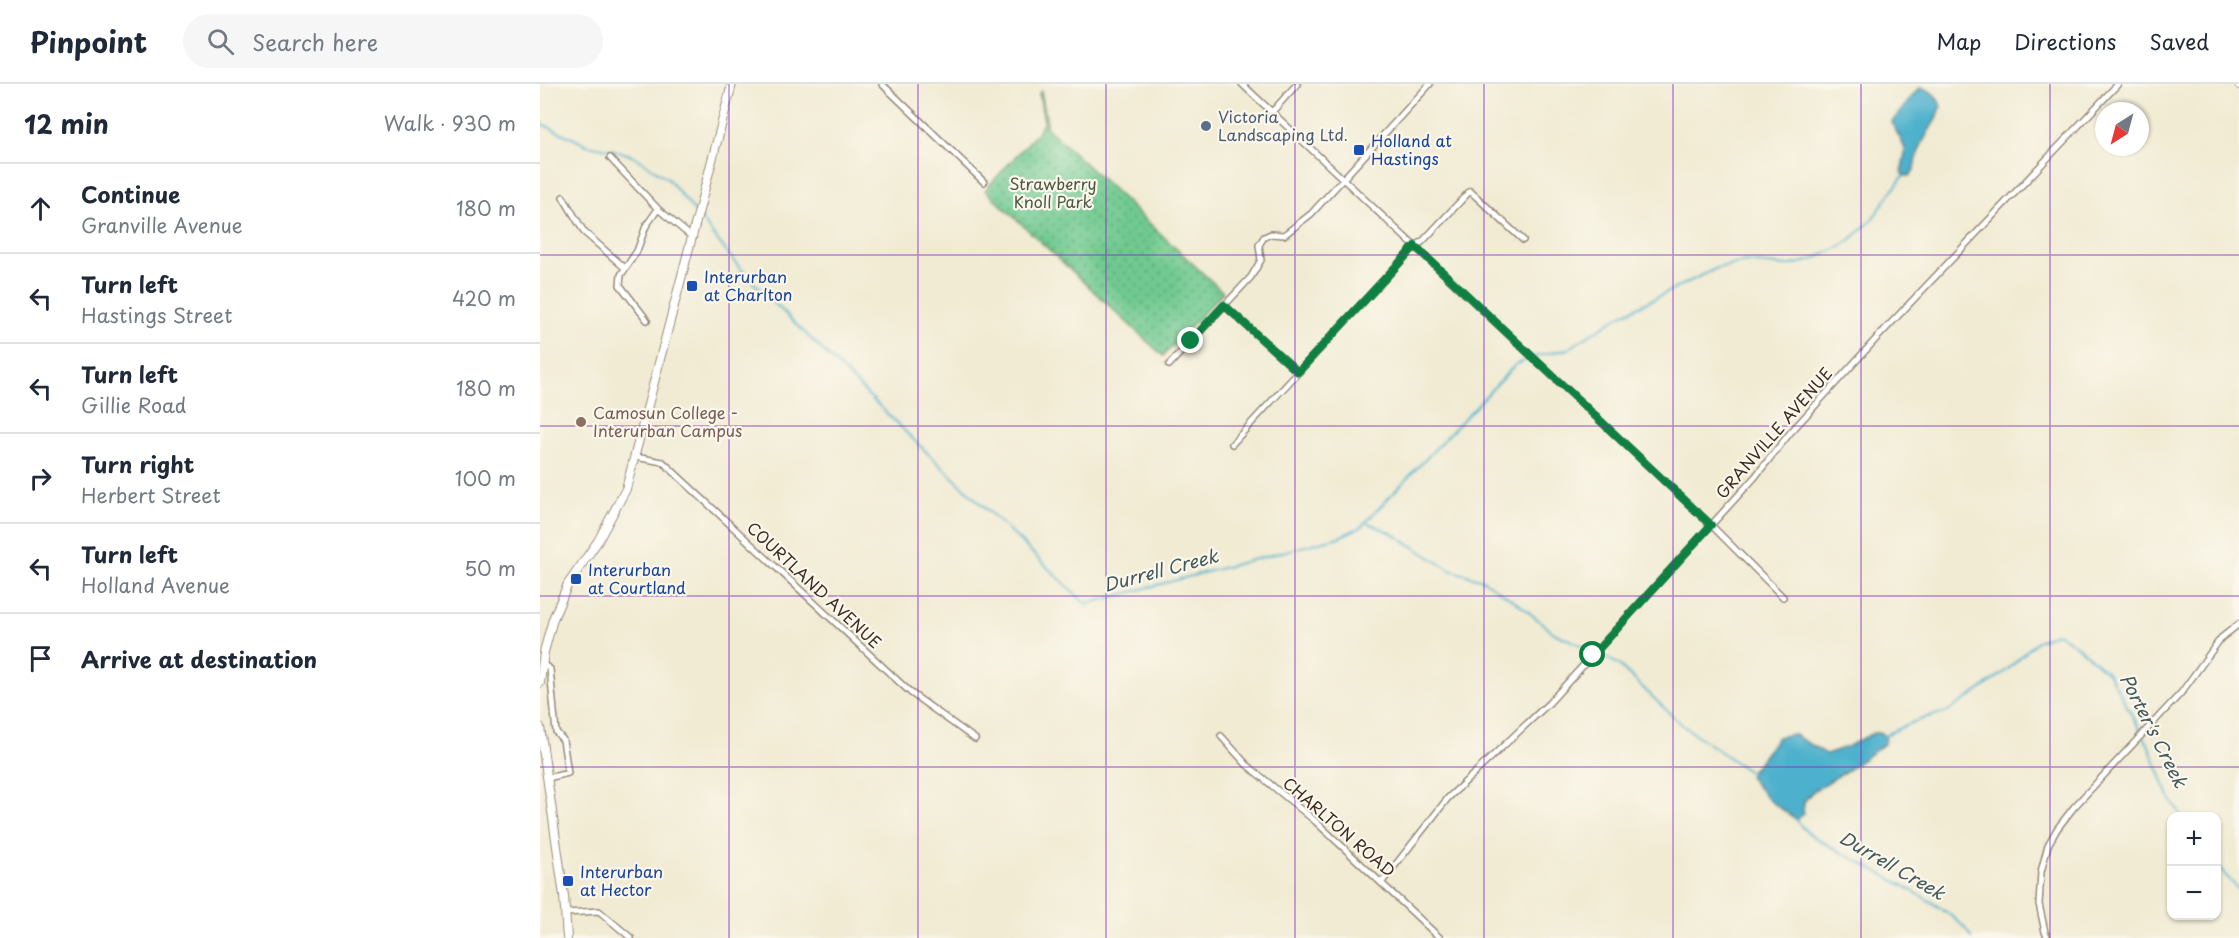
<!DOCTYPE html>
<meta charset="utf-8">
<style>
:root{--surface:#fff;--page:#f6f6f7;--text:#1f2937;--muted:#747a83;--line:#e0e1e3}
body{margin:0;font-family:"Playpen Sans",sans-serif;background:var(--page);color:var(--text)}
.controls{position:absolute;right:18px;bottom:18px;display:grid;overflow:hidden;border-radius:12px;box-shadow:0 2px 4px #0004}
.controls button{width:54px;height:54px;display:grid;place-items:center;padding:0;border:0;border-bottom:2px solid var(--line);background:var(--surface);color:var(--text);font:30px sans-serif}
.compass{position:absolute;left:1555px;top:18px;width:54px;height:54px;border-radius:50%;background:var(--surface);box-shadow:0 2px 4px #0004;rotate:216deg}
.stop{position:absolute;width:18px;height:18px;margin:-14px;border:4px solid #0b8043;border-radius:50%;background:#fff}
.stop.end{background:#0b8043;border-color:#fff;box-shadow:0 2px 6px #0008}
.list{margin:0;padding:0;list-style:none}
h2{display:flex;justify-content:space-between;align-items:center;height:78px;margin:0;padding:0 24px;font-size:26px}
h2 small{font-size:20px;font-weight:400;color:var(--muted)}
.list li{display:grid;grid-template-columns:39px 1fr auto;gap:18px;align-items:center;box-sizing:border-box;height:90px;padding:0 24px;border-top:2px solid var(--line)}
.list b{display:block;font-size:22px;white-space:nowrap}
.list p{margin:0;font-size:20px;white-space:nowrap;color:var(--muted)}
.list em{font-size:20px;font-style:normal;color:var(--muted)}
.icon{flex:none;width:33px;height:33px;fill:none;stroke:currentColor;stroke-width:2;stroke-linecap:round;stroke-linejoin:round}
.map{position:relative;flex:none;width:1699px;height:854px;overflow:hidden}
header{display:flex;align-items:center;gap:36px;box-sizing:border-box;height:84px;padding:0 30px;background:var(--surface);border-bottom:2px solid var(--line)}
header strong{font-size:28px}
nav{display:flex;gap:33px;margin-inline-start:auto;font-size:21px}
.search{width:420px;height:54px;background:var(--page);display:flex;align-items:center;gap:15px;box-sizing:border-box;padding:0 21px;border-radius:33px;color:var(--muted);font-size:22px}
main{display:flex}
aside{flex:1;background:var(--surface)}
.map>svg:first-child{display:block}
</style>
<header>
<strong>Pinpoint</strong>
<div class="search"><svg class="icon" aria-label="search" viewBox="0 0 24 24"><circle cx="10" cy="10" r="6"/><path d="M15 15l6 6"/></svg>Search here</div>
<nav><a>Map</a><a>Directions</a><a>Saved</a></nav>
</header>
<main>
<aside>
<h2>12 min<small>Walk · 930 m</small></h2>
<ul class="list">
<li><svg class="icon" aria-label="ahead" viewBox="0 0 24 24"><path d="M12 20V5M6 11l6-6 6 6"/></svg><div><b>Continue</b><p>Granville Avenue</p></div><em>180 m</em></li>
<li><svg class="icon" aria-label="left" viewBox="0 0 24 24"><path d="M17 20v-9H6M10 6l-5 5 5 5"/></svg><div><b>Turn left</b><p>Hastings Street</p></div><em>420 m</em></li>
<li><svg class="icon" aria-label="left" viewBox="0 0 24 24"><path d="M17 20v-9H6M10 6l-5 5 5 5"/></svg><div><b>Turn left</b><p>Gillie Road</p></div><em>180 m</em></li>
<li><svg class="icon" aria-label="right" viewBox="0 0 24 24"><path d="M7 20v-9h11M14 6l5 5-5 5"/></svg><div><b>Turn right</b><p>Herbert Street</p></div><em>100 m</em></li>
<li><svg class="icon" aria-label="left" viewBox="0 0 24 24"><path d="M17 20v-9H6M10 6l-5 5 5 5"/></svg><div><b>Turn left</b><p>Holland Avenue</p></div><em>50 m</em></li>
<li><svg class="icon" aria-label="arrive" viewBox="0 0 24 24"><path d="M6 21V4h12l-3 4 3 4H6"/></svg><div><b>Arrive at destination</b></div></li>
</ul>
</aside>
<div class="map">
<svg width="1699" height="854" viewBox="0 0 1699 854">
<defs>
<pattern id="grass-dots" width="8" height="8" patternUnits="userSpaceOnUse" patternTransform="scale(1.5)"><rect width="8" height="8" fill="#6fc990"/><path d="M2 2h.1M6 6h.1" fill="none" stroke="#5ca375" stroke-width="1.8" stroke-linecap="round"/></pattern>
</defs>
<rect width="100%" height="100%" fill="#fbf7ec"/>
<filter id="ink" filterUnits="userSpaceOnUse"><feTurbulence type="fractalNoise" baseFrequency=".0167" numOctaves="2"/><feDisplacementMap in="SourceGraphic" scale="12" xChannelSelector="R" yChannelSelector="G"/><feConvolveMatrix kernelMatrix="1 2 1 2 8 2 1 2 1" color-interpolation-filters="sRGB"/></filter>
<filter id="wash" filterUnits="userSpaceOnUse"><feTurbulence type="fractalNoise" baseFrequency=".008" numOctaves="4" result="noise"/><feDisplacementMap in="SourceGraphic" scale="24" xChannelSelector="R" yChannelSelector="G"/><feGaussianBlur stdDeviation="1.35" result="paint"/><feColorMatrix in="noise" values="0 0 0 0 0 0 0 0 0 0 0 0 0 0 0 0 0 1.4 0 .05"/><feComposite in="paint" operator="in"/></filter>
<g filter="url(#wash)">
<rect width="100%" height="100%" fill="#f1ebd3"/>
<path fill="url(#grass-dots)" stroke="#557a57" stroke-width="1.5" d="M 501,7 L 507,39 L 505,42 L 683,208 L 623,272 L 445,106 L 497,49 L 504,38 L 499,9 Z"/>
<path fill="#4db0cc" stroke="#446d75" stroke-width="1.5" d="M 1379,4 C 1390,4 1399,13 1401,24 C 1395,40 1383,53 1378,70 C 1376,78 1376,86 1369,92 L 1363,92 C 1360,82 1365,76 1365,66 C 1364,59 1355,48 1352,38 Z
M 1333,649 L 1341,649 L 1346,654 L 1344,660 L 1308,686 L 1272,708 L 1264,718 L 1263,730 L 1257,736 L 1229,716 L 1209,693 L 1212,687 L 1238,653 L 1253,650 L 1286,670 L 1307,663 Z"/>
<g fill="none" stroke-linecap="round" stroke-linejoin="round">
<path stroke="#4db0cc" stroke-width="2" d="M 0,39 L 47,61 L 74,66 L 94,72 L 128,95 L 156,129
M 160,134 L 198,182 L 214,199 L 378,360 L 546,520 L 799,453 L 821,443 L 975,281 L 992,273 L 1028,265 L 1081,231 L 1177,184 L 1205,178 L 1247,182 L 1269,177 L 1300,163 L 1310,156 L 1330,138 L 1363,92
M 828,439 L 852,449 L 910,486 L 943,496 L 980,521 L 1014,549 L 1056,568 L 1078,580 L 1142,641 L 1211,689
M 1344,652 L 1366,641 L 1393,631 L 1405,629 L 1439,607 L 1467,586 L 1497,557 L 1517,549 L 1537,562 L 1569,590 L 1608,660 L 1629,713 L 1642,732
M 1257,736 C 1264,750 1284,758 1297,766 C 1324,782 1424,828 1431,854
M 1676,781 L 1699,806"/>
</g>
</g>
<g filter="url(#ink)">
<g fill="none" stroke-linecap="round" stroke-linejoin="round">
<defs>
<path id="street" d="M 342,0 L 444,98
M 702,0 L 1171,441 L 1243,513
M 732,28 L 757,0
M 70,74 L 118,125 L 153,154
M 23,113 L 44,148 L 85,184
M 684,221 L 758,288
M 107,236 L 80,201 L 81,191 L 97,167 L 106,142 L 118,125
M 629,281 L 711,193 L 721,176 L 719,161 L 724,153 L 731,150 L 744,151 L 771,130 L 890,0
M 692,360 L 875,162 L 882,158 L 930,107 L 983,156
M 95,373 L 123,378 L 371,609 L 435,655
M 2,580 L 10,585 L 16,648 L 23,656 L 28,689 L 8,694
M 681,652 L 707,681 L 775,737 L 900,854
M 842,798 L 908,714 L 1009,619 L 1215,393 L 1250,349 L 1336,255 L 1578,0
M 26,829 L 59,827 L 91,854
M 1508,854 L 1505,848 L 1499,820 L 1501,788 L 1508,761 L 1517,745 L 1534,723 L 1641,609 L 1681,554 L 1699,540"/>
<path id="secondary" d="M 1699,0 L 1699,1
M 0,599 L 4,568 L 13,535 L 28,500 L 58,457 L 86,405 L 192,0
M 0,643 L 24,812 L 27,854"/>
</defs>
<use href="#street" stroke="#968a78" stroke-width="8"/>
<use href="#secondary" stroke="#968a78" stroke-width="10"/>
<use href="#street" stroke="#fff" stroke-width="5"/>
<use href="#secondary" stroke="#fff" stroke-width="8"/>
</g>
</g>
<g fill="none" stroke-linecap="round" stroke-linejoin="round" filter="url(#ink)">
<path stroke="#0b8043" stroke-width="8" d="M 651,257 L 684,221 L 758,288 L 875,162 L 1171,441 L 1053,571"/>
</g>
<path fill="none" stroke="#7b2cbf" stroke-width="1.5" stroke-opacity="0.55" d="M 189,0 L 189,854M 378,0 L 378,854M 566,0 L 566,854M 755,0 L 755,854M 944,0 L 944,854M 1133,0 L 1133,854M 1321,0 L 1321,854M 1510,0 L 1510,854M 0,171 L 1699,171M 0,342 L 1699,342M 0,512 L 1699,512M 0,683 L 1699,683"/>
<circle fill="#5c6f8a" stroke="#fbf7ec" stroke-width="2" cx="666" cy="42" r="6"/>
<g fill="#1a4fb4" stroke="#fbf7ec" stroke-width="2">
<rect x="813" y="60" width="12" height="12" rx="3"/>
<rect x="146" y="196" width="12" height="12" rx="3"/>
<rect x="30" y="489" width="12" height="12" rx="3"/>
<rect x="22" y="791" width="12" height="12" rx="3"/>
</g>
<circle fill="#8d6e63" stroke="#fbf7ec" stroke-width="2" cx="41" cy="338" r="6"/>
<g text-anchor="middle" stroke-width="4.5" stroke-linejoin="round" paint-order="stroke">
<g font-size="16" fill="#4e5e75" stroke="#fbf7ec" text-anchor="start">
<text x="678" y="39">Victoria<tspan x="678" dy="18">Landscaping Ltd.</tspan></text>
</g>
<g font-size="16" fill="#164399" stroke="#fbf7ec" text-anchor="start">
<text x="831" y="63">Holland at<tspan x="831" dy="18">Hastings</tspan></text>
<text x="164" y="199">Interurban<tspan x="164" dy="18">at Charlton</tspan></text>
<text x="48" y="492">Interurban<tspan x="48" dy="18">at Courtland</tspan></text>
<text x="40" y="794">Interurban<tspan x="40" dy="18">at Hector</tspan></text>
</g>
<g font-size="16" fill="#4b5a40" stroke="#fbf7ec">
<text x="513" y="106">Strawberry<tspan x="513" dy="18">Knoll Park</tspan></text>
</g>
<g font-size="16" fill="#785e54" stroke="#fbf7ec" text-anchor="start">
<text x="53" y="335">Camosun College -<tspan x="53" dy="18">Interurban Campus</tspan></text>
</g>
<g font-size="16" fill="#3b2a1e" stroke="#fbf7ec">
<text transform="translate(1234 349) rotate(-49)" y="6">GRANVILLE AVENUE</text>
<text transform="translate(274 501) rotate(43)" y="6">COURTLAND AVENUE</text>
<text transform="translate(799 743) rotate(41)" y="6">CHARLTON ROAD</text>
</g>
<g font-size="18" font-style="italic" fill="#41595b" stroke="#fbf7ec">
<text transform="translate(621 487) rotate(-15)" y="6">Durrell Creek</text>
<text transform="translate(1613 647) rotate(63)" y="6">Porter's Creek</text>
<text transform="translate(1352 782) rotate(30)" y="6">Durrell Creek</text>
</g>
</g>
</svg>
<div class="controls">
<button>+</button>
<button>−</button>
</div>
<svg class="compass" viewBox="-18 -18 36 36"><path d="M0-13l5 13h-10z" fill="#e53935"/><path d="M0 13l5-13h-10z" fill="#747a83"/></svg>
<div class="stop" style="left:1053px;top:571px"></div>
<div class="stop end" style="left:651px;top:257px"></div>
</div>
</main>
